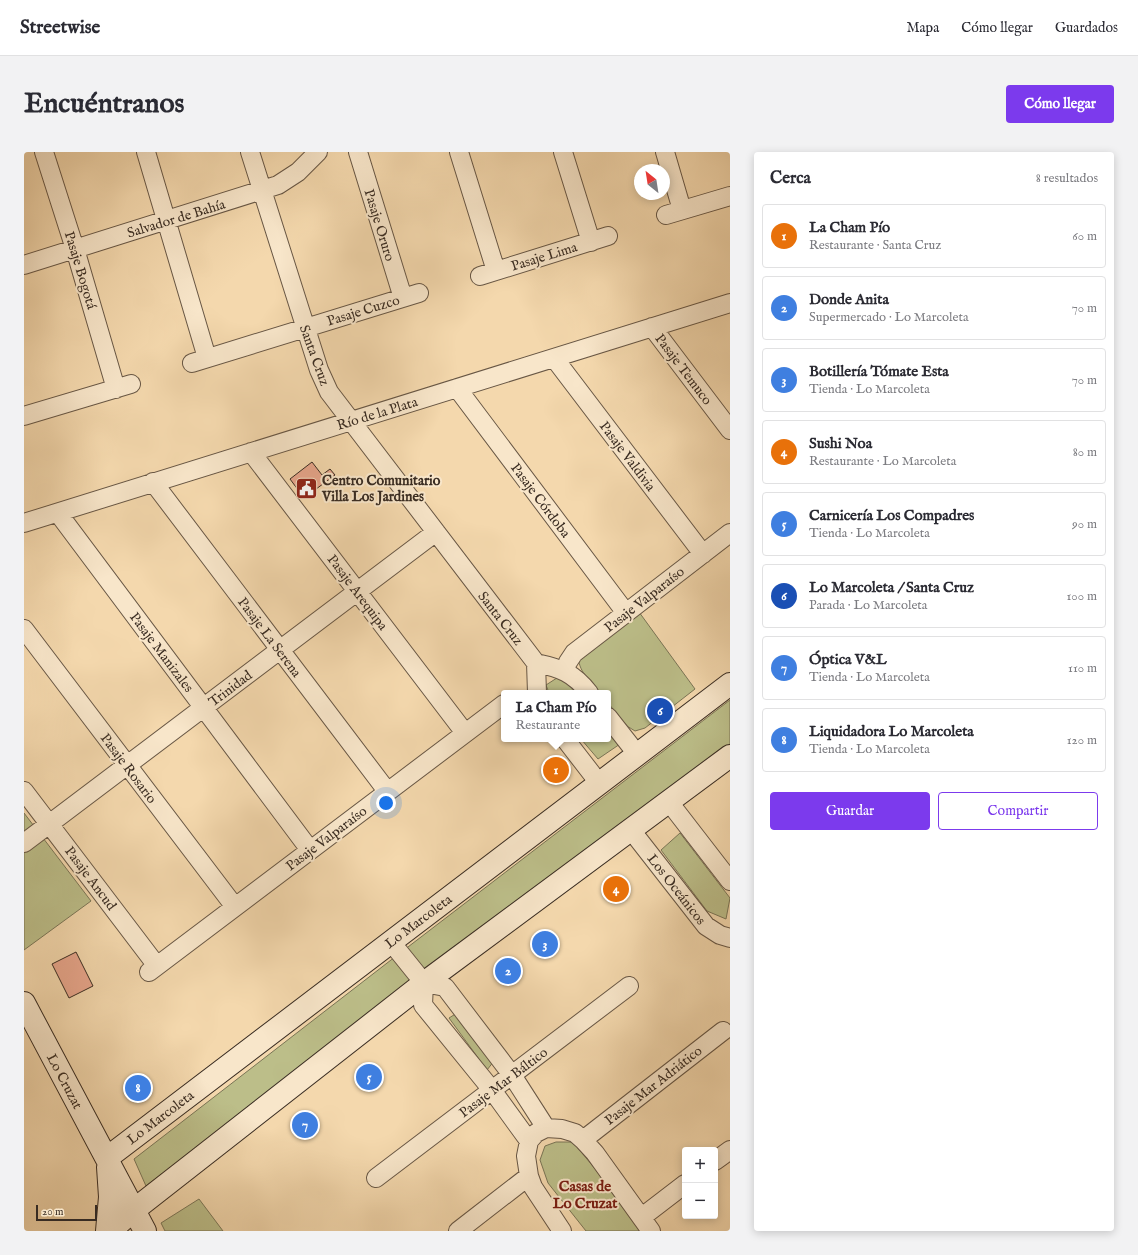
<!DOCTYPE html>
<html lang="es">
<meta charset="utf-8">
<style>
:root{--surface:#fff;--page:#f2f2f3;--text:#2b2b33;--muted:#7c7c81;--line:#e1e1e2;--accent:#7c3aed}
body{margin:0;font-family:"IM FELL English",serif;background:var(--page);color:var(--text)}
.controls{position:absolute;right:12px;bottom:12px;display:grid;overflow:hidden;border-radius:4px;box-shadow:0 2px 10px #0003}
.controls button{width:36px;height:36px;display:grid;place-items:center;padding:0;border:0;border-bottom:1px solid var(--line);background:var(--surface);color:var(--text);font:20px sans-serif}
.compass{position:absolute;left:610px;top:12px;width:36px;height:36px;border-radius:50%;background:var(--surface);box-shadow:0 2px 10px #0003;rotate:330deg}
.scale{position:absolute;left:12px;bottom:10px;width:61px;box-sizing:border-box;padding-left:4px;border:2px solid #392c22;border-top:0;font-size:11px;line-height:14px;white-space:nowrap;color:#392c22;-webkit-text-stroke:3px #f8e6ca;paint-order:stroke}
.you{position:absolute;left:362px;top:651px;width:14px;height:14px;margin:-10px;border:3px solid #fff;border-radius:50%;background:#1a73e8;box-shadow:0 0 0 6px #1a73e833}
.badge{display:grid;place-items:center;width:26px;height:26px;border-radius:50%;background:var(--accent);color:#fff;font-size:13px;font-weight:700}
.pin{position:absolute;translate:-50% -50%;border:2px solid #fff;box-shadow:0 1px 4px #0006}
.popup{position:absolute;left:477px;top:538px;width:110px;height:52px;box-sizing:border-box;display:grid;place-content:center;border-radius:4px;background:var(--surface);filter:drop-shadow(0 1px 3px #0005);font-size:13px;white-space:nowrap;color:var(--muted)}
.popup b{font-size:15px;color:var(--text)}
.popup::after{content:'';position:absolute;left:50%;top:100%;margin-left:-8px;border:8px solid transparent;border-top-color:var(--surface)}
.list{margin:0;padding:0;list-style:none}
h2{display:flex;justify-content:space-between;align-items:center;height:52px;margin:0;padding:0 16px;font-size:17px}
h2 small{font-size:13px;font-weight:400;color:var(--muted)}
.list li{display:grid;grid-template-columns:26px 1fr auto;gap:12px;align-items:center;box-sizing:border-box;height:64px;margin:0 8px 8px;padding:0 8px;border:1px solid var(--line);border-radius:4px}
.list b{display:block;font-size:15px;white-space:nowrap}
.list p{margin:0;font-size:13px;white-space:nowrap;color:var(--muted)}
.list em{font-size:13px;font-style:normal;color:var(--muted)}
.actions{display:flex;gap:8px;padding:12px 16px}
.actions a{flex:1;padding:9px 0;border:1px solid var(--accent);border-radius:4px;text-align:center;font-size:14px;color:var(--accent)}
.actions .main{background:var(--accent);color:#fff}
.map{position:relative;flex:none;width:706px;height:1079px;overflow:hidden;border-radius:4px}
header{display:flex;align-items:center;gap:24px;box-sizing:border-box;height:56px;padding:0 20px;background:var(--surface);border-bottom:1px solid var(--line)}
header strong{font-size:19px}
nav{display:flex;gap:22px;margin-inline-start:auto;font-size:14px}
.intro{display:flex;align-items:center;justify-content:space-between;box-sizing:border-box;height:96px;padding:0 24px}
h1{margin:0;font-size:28px}
.button{padding:10px 18px;border-radius:4px;background:var(--accent);color:#fff;font-size:14px;font-weight:700}
main{display:flex;gap:24px;padding:0 24px}
aside{flex:1;background:var(--surface);border-radius:4px;box-shadow:0 2px 10px #0003}
.map>svg:first-child{display:block}
</style>
<header>
<strong>Streetwise</strong>
<nav><a>Mapa</a><a>Cómo llegar</a><a>Guardados</a></nav>
</header>
<div class="intro"><h1>Encuéntranos</h1><a class="button">Cómo llegar</a></div>
<main>
<div class="map">
<svg width="706" height="1079" viewBox="0 0 706 1079">
<rect width="100%" height="100%" fill="#f4d8ad"/>
<filter id="stains"><feTurbulence type="fractalNoise" baseFrequency=".005" numOctaves="4"/><feColorMatrix values="0 0 0 0 .2 0 0 0 0 .09 0 0 0 0 .02 0 0 0 .5 -.17"/></filter>
<radialGradient id="worn" r=".72"><stop offset=".6" stop-color="#630" stop-opacity="0"/><stop offset="1" stop-color="#630" stop-opacity=".3"/></radialGradient>
<path fill="#bcbe89" stroke="#7a7556" d="M 615,460 L 671,537 L 621,576 L 611,579 L 603,574 L 584,551 L 584,541 L 576,541 C 569,532 554,519 555,507 Z
M 536,524 L 558,541 L 525,541 L 522,533 Z
M 706,548 L 706,592 L 122,1034 L 110,1007 L 367,808 Z
M 584,576 L 596,592 L 574,607 L 557,587 L 584,587 Z
M 0,661 L 67,749 L 0,798 Z
M 656,681 L 706,746 L 702,767 L 683,759 L 637,698 Z
M 433,861 L 470,909 L 463,918 L 425,866 Z
M 532,990 L 549,990 L 622,1079 L 562,1079 L 524,1031 L 516,1008 L 521,994 Z
M 175,1047 L 199,1079 L 141,1079 L 137,1071 Z"/>
<path fill="#e8a68c" stroke="#392c22" d="M 288,310 L 298,323 L 306,317 L 311,323 L 280,346 L 266,327 Z
M 52,800 L 69,834 L 45,846 L 28,812 Z"/>
<g fill="none" stroke-linecap="round" stroke-linejoin="round">
<defs>
<path id="street" d="M 20,0 L 51,97 L 92,237
M 122,0 L 183,206
M 226,0 L 295,218 L 305,240 L 512,511 L 513,541
M 334,0 L 379,146
M 435,0 L 472,119
M 539,0 L 567,90
M 641,0 L 658,58
M 642,63 L 706,44
M 0,113 L 254,33 L 274,20 L 294,0
M 456,124 L 584,84
M 628,175 L 706,278
M 530,206 L 679,402
M 168,211 L 395,141
M 433,236 L 602,461
M 0,264 L 107,232
M 227,300 L 441,581
M 129,330 L 363,639
M 34,361 L 286,698
M 0,371 L 706,151
M 0,477 L 211,755
M 512,511 C 536,516 550,521 565,541
M 541,519 L 544,510 L 550,501 L 706,381
M 584,565 L 613,602
M 541,587 L 575,631
M 0,639 L 133,814
M 645,650 L 706,729
M 607,678 L 682,774 L 696,783 L 706,786
M 0,691 L 412,380
M 367,790 L 400,831 L 421,835 L 488,923 L 522,976
M 125,820 L 480,552
M 400,831 L 399,853 L 468,938 L 505,989
M 559,988 L 699,879
M 691,1009 L 706,998
M 352,1026 L 605,834
M 618,1065 L 661,1032
M 434,1079 L 505,1024
M 538,1079 L 509,1035 L 505,1024 L 502,1004 L 505,989 L 512,981 L 522,976 L 538,977 L 551,981 L 559,988 L 571,1001 L 627,1079"/>
<path id="secondary" d="M 0,851 L 121,1079
M 83,1006 L 706,532
M 83,1079 L 86,1045 L 84,1015
M 86,1079 L 110,1058 L 400,831 L 706,604"/>
</defs>
<use href="#street" stroke="#685745" stroke-width="20"/>
<use href="#secondary" stroke="#392c22" stroke-width="24"/>
<use href="#street" stroke="#f8e6ca" stroke-width="18"/>
<use href="#secondary" stroke="#f8e6ca" stroke-width="22"/>
</g>
<defs>
<symbol id="civic-square" viewBox="-11 -11 22 22"><rect x="-9" y="-9" width="18" height="18" rx="4" fill="#8f2418" stroke="#f8e6ca"/><path d="M-.6-6.5H3V-4.5H.6V-3L4-1V1h2V6H-6V1h2V-1L-.6-3ZM-1.2 2.5V6h2.4V2.5Z" fill="#fff"/></symbol>
</defs>
<g fill-rule="evenodd">
<use href="#civic-square" x="270" y="324" width="25" height="25"/>
</g>
<g text-anchor="middle" stroke-width="4" stroke-linejoin="round" paint-order="stroke">
<g font-size="14" fill="#392c22" stroke="#f8e6ca">
<text transform="translate(152 66) rotate(-17)" y="5">Salvador de Bahía</text>
<text transform="translate(356 73) rotate(73)" y="5">Pasaje Oruro</text>
<text transform="translate(520 104) rotate(-17)" y="5">Pasaje Lima</text>
<text transform="translate(57 118) rotate(73)" y="5">Pasaje Bogotá</text>
<text transform="translate(339 158) rotate(-17)" y="5">Pasaje Cuzco</text>
<text transform="translate(291 203) rotate(70)" y="5">Santa Cruz</text>
<text transform="translate(660 217) rotate(53)" y="5">Pasaje Temuco</text>
<text transform="translate(353 261) rotate(-17)" y="5">Río de la Plata</text>
<text transform="translate(604 304) rotate(53)" y="5">Pasaje Valdivia</text>
<text transform="translate(517 348) rotate(53)" y="5">Pasaje Córdoba</text>
<text transform="translate(334 440) rotate(53)" y="5">Pasaje Arequipa</text>
<text transform="translate(620 447) rotate(-38)" y="5">Pasaje Valparaíso</text>
<text transform="translate(477 466) rotate(52)" y="5">Santa Cruz</text>
<text transform="translate(246 485) rotate(53)" y="5">Pasaje La Serena</text>
<text transform="translate(138 500) rotate(53)" y="5">Pasaje Manizales</text>
<text transform="translate(206 536) rotate(-37)" y="5">Trinidad</text>
<text transform="translate(105 616) rotate(53)" y="5">Pasaje Rosario</text>
<text transform="translate(302 686) rotate(-37)" y="5">Pasaje Valparaíso</text>
<text transform="translate(67 726) rotate(53)" y="5">Pasaje Ancud</text>
<text transform="translate(653 737) rotate(52)" y="5">Los Oceánicos</text>
<text transform="translate(394 769) rotate(-37)" y="5">Lo Marcoleta</text>
<text transform="translate(41 929) rotate(62)" y="5">Lo Cruzat</text>
<text transform="translate(479 930) rotate(-37)" y="5">Pasaje Mar Báltico</text>
<text transform="translate(629 933) rotate(-38)" y="5">Pasaje Mar Adriático</text>
<text transform="translate(136 965) rotate(-37)" y="5">Lo Marcoleta</text>
</g>
<g font-size="14" font-weight="bold" fill="#392c22" stroke="#f8e6ca" text-anchor="start">
<text x="298" y="333">Centro Comunitario<tspan x="298" dy="16">Villa Los Jardines</tspan></text>
</g>
<g font-size="15" font-weight="bold" fill="#7a1f14" stroke="#f8e6ca">
<text x="561" y="1039">Casas de<tspan x="561" dy="17">Lo Cruzat</tspan></text>
</g>
</g>
<rect width="100%" height="100%" filter="url(#stains)"/>
<rect width="100%" height="100%" fill="url(#worn)"/>
</svg>
<div class="controls">
<button>+</button>
<button>−</button>
</div>
<svg class="compass" viewBox="-18 -18 36 36"><path d="M0-13l5 13h-10z" fill="#e53935"/><path d="M0 13l5-13h-10z" fill="#7c7c81"/></svg>
<div class="scale">20 m</div>
<div class="you"></div>
<div class="pin badge" style="left:532px;top:618px;background:#e8710a">1</div>
<div class="popup"><b>La Cham Pío</b>Restaurante</div>
<div class="pin badge" style="left:484px;top:819px;background:#3f7fe0">2</div>
<div class="pin badge" style="left:521px;top:792px;background:#3f7fe0">3</div>
<div class="pin badge" style="left:592px;top:737px;background:#e8710a">4</div>
<div class="pin badge" style="left:345px;top:925px;background:#3f7fe0">5</div>
<div class="pin badge" style="left:636px;top:559px;background:#1a4fb4">6</div>
<div class="pin badge" style="left:281px;top:973px;background:#3f7fe0">7</div>
<div class="pin badge" style="left:114px;top:936px;background:#3f7fe0">8</div>
</div>
<aside>
<h2>Cerca<small>8 resultados</small></h2>
<ul class="list">
<li><span class="badge" style="background:#e8710a">1</span><div><b>La Cham Pío</b><p>Restaurante · Santa Cruz</p></div><em>60 m</em></li>
<li><span class="badge" style="background:#3f7fe0">2</span><div><b>Donde Anita</b><p>Supermercado · Lo Marcoleta</p></div><em>70 m</em></li>
<li><span class="badge" style="background:#3f7fe0">3</span><div><b>Botillería Tómate Esta</b><p>Tienda · Lo Marcoleta</p></div><em>70 m</em></li>
<li><span class="badge" style="background:#e8710a">4</span><div><b>Sushi Noa</b><p>Restaurante · Lo Marcoleta</p></div><em>80 m</em></li>
<li><span class="badge" style="background:#3f7fe0">5</span><div><b>Carnicería Los Compadres</b><p>Tienda · Lo Marcoleta</p></div><em>90 m</em></li>
<li><span class="badge" style="background:#1a4fb4">6</span><div><b>Lo Marcoleta / Santa Cruz</b><p>Parada · Lo Marcoleta</p></div><em>100 m</em></li>
<li><span class="badge" style="background:#3f7fe0">7</span><div><b>Óptica V&amp;L</b><p>Tienda · Lo Marcoleta</p></div><em>110 m</em></li>
<li><span class="badge" style="background:#3f7fe0">8</span><div><b>Liquidadora Lo Marcoleta</b><p>Tienda · Lo Marcoleta</p></div><em>120 m</em></li>
</ul>
<div class="actions"><a class="main">Guardar</a><a>Compartir</a></div>
</aside>
</main>
